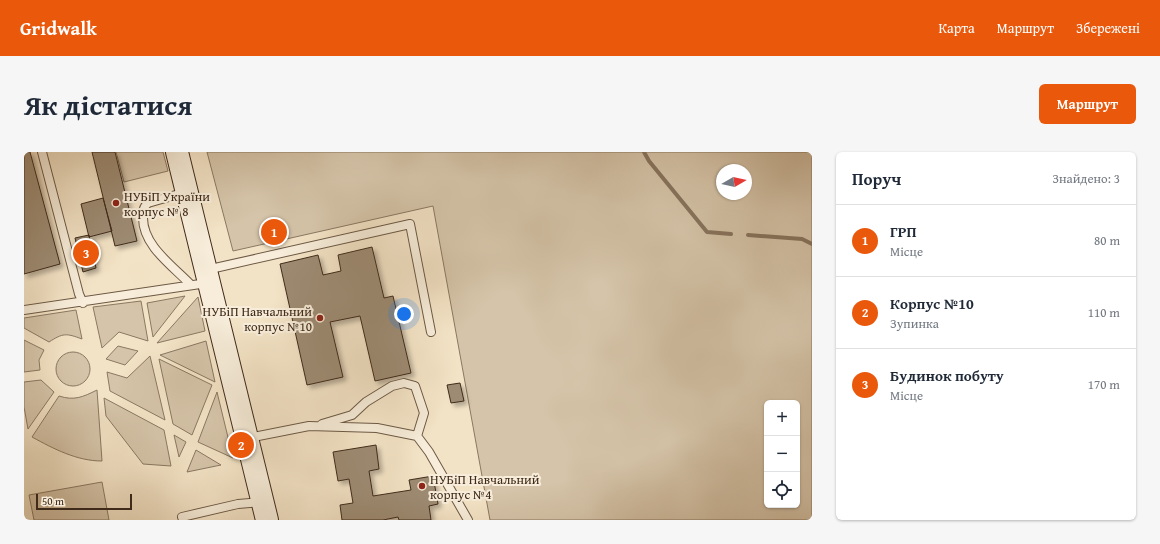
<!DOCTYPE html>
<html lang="uk">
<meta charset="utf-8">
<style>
:root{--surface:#fff;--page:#f6f6f7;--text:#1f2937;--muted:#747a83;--line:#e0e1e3;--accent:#ea580c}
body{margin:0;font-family:"Gentium Book Plus",serif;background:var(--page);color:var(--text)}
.controls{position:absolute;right:12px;bottom:12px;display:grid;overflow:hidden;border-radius:6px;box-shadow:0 1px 3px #0004}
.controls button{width:36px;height:36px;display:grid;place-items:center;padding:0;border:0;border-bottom:1px solid var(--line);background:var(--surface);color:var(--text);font:20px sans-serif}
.compass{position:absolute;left:692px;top:12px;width:36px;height:36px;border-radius:50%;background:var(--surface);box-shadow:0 1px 3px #0004;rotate:81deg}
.scale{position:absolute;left:12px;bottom:10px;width:96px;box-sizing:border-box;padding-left:4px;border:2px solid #402b1a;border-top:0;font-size:11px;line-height:14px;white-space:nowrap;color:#402b1a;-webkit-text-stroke:3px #f7edda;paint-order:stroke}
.you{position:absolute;left:380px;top:162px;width:14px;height:14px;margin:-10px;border:3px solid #fff;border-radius:50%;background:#1a73e8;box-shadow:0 0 0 6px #1a73e833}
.badge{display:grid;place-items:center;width:26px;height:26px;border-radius:50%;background:var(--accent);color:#fff;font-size:13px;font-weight:700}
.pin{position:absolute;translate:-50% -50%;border:2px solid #fff;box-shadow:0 1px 4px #0006}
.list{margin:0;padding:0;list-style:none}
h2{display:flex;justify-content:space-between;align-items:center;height:52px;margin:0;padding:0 16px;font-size:17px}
h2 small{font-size:13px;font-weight:400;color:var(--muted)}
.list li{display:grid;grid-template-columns:26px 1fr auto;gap:12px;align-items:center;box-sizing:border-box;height:72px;padding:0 16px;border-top:1px solid var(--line)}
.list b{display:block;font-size:15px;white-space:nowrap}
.list p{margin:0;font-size:13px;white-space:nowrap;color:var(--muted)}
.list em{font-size:13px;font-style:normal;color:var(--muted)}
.icon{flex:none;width:22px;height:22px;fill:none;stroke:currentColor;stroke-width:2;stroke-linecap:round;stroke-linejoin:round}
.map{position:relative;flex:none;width:788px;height:368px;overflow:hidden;border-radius:6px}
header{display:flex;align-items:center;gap:24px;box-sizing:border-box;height:56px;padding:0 20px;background:var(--accent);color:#fff}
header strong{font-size:19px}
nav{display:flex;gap:22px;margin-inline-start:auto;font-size:14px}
.intro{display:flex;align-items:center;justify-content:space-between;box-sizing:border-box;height:96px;padding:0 24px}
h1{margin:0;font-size:28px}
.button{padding:10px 18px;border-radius:6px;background:var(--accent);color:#fff;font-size:14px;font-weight:700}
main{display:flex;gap:24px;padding:0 24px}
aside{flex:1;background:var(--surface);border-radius:6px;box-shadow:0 1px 3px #0004}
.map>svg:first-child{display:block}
</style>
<header>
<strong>Gridwalk</strong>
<nav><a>Карта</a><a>Маршрут</a><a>Збережені</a></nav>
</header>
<div class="intro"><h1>Як дістатися</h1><a class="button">Маршрут</a></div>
<main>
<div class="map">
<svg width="788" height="368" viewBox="0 0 788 368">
<defs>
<filter id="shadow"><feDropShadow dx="3.5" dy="3.5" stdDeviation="2" flood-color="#0004"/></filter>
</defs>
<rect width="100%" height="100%" fill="#f3e3c6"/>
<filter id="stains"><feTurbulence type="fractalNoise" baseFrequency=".005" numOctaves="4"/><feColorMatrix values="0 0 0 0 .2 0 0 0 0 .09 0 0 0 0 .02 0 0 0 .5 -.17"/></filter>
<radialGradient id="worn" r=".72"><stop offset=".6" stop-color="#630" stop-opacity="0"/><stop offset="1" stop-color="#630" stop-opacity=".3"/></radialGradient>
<path fill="#d5c4a9" stroke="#8a7862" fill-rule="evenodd" d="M 92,0 L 139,0 L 144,19 L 100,30 Z
M 183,0 L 788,0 L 788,368 L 466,368 L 409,54 L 209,99 ZM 698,18 L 722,18 L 722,42 L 698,42 ZM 743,251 L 773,251 L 773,353 L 743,353 Z
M 161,144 L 129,185 L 123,151 Z
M 174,145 L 181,179 L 133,191 Z
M 117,149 L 124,189 L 95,180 L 78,196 L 69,155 Z
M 52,158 L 58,187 C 42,181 39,181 25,190 L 0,176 L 0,166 Z
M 0,188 L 20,198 L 15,208 L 16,218 L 0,220 Z
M 182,189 L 191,230 L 136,203 Z
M 94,194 L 114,199 L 101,213 L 82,207 Z
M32 217a17 17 0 1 1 34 0a17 17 0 1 1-34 0Z
M 126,204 L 141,268 L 86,239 L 83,220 L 103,226 Z
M 135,207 L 188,233 L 168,283 L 149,272 Z
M 17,228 L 30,240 L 4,277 L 0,255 L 0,230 Z
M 73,238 L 78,309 C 53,309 30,297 8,285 L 35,244 C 50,249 59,245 73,238 Z
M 193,240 L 209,306 L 174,290 Z
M 80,246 L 140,278 L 147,314 L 119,312 L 82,264 Z
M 150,283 L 162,290 L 155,305 Z
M 172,298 L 197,313 L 163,320 Z
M 78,330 L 85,368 L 10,368 L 5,343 Z"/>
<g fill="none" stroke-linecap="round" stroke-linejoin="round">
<path stroke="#87745e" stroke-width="4" d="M 620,0 L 625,9 L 683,80 L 707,82
M 724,83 L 778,87 L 788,92"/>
</g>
<path fill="#9d8b73" stroke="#402b1a" filter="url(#shadow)" d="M 0,0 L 6,0 L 36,112 L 0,122 Z
M 68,0 L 91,0 L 113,89 L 91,94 Z
M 79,46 L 88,79 L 65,85 L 57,52 Z
M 253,74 L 255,84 L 247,86 L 245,76 Z
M 65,83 L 72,116 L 59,120 L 51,86 Z
M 348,95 L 360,146 L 369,144 L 387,221 L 351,229 L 336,164 L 306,170 L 319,225 L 283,233 L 256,112 L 294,103 L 299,123 L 317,119 L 314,103 Z
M 436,231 L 440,249 L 427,251 L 423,233 Z
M 352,293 L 355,317 L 345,319 L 349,344 L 387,338 L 385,328 L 409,324 L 414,352 L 405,354 L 407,368 L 375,368 L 374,365 L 359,368 L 318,368 L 316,353 L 329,351 L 325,327 L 314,329 L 309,300 Z"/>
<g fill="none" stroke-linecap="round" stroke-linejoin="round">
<defs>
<path id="lane" d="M 18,0 L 55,142 L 59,151
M 162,40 L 124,51 C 119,55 119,60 119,66 C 119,94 149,114 167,133
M 182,118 L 386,72 L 407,180
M 0,158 L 183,131
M 298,272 L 328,263 L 342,250 L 368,234 L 380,231 L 391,234 L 400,261 L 393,284
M 224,286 L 285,274 L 353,276 L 393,284 L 405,300 L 444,368
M 158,365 L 214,352 L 238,350"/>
<path id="secondary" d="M 153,0 L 243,368"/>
</defs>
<use href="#lane" stroke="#6d5945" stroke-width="10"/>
<use href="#secondary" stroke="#402b1a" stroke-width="24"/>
<use href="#lane" stroke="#f7edda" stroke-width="8"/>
<use href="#secondary" stroke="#f7edda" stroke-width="22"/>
</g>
<g fill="#8f2418" stroke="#f7edda" stroke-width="1.5">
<circle cx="92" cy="51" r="4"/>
<circle cx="296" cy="166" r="4"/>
<circle cx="398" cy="334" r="4"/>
</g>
<g text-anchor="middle" stroke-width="4" stroke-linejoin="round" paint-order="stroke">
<g font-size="13" fill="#402b1a" stroke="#f7edda" text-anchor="start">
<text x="100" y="49">НУБіП України<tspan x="100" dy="15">корпус № 8</tspan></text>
<text x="288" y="164" text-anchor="end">НУБіП Навчальний<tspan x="288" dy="15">корпус №10</tspan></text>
<text x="406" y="332">НУБіП Навчальний<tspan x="406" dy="15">корпус №4</tspan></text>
</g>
</g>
<rect width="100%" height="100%" filter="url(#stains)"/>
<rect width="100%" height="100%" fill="url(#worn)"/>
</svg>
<div class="controls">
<button>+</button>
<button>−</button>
<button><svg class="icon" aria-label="locate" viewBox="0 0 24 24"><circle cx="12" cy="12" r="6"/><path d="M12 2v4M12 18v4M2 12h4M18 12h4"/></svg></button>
</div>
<svg class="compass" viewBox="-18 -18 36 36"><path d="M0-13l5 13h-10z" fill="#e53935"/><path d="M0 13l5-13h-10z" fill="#747a83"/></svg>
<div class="scale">50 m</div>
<div class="you"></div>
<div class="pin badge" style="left:250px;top:80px">1</div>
<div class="pin badge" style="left:217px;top:293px">2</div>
<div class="pin badge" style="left:62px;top:101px">3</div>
</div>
<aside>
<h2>Поруч<small>Знайдено: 3</small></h2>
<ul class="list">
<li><span class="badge">1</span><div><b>ГРП</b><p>Місце</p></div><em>80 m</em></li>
<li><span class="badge">2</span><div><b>Корпус №10</b><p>Зупинка</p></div><em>110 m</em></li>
<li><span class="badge">3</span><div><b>Будинок побуту</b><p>Місце</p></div><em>170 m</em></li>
</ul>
</aside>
</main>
